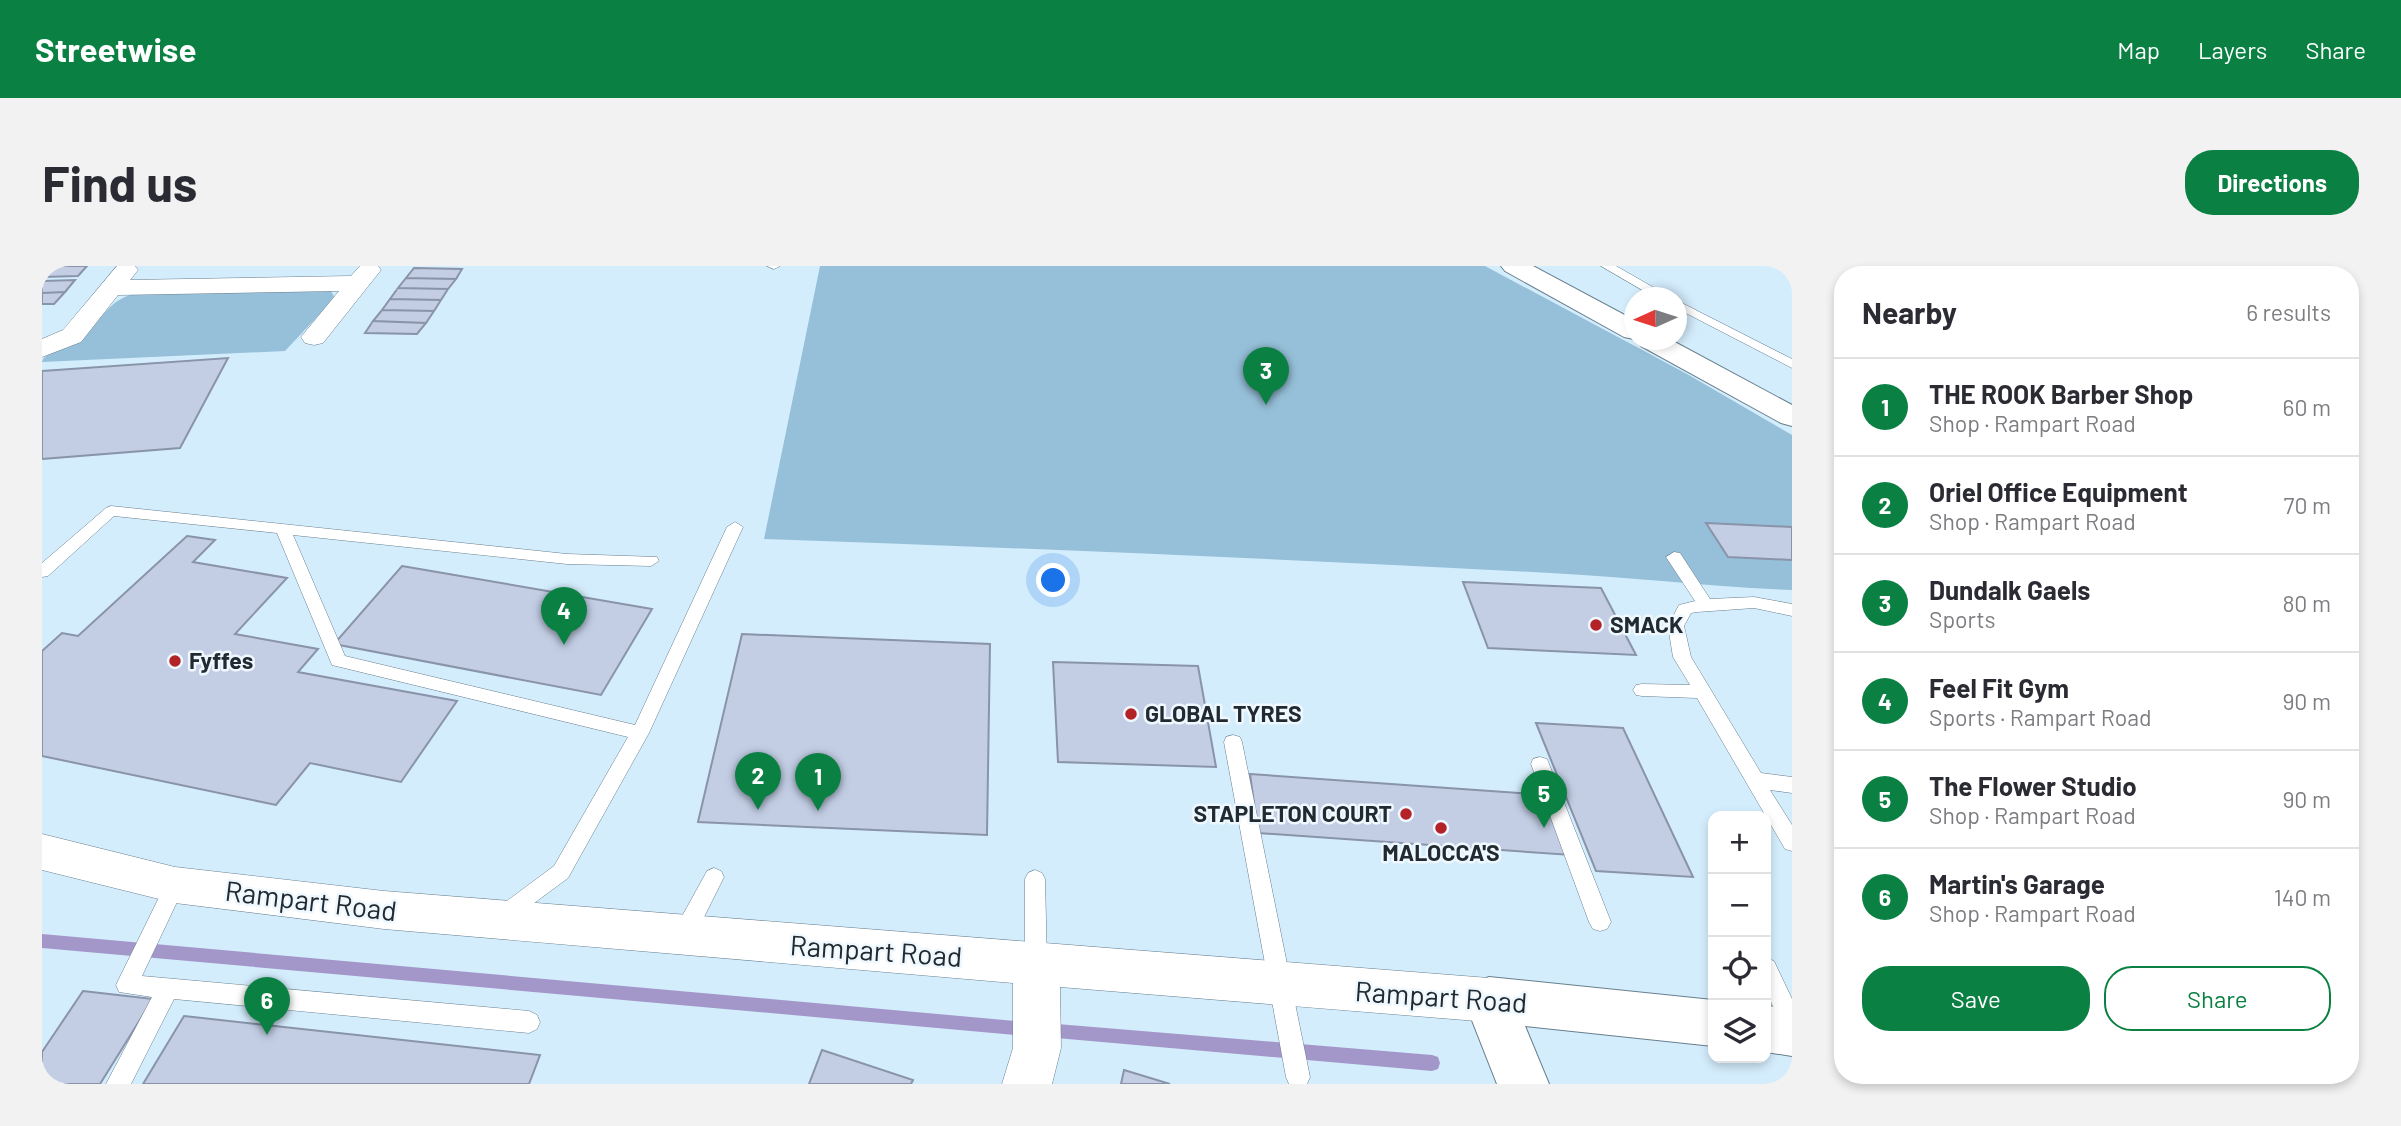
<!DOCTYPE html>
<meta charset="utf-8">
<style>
:root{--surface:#fff;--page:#f2f2f3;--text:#2b2b33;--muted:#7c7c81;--line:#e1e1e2;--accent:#0b8043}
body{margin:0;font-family:Barlow,sans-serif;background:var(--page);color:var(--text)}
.controls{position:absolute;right:21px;bottom:21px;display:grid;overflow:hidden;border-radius:14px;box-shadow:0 4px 10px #0003}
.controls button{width:63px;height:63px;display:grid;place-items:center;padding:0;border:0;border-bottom:2px solid var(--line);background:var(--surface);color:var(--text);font:35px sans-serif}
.compass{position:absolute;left:1582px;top:21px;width:63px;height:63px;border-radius:50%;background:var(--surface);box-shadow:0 4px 10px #0003;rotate:267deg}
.you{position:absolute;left:1012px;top:315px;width:24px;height:24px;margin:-18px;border:5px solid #fff;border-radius:50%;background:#1a73e8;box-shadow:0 0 0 10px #1a73e833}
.badge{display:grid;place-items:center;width:46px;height:46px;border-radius:50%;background:var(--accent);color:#fff;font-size:23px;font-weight:700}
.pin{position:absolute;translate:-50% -58px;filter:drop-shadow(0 2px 4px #0008)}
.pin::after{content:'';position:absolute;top:37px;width:24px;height:21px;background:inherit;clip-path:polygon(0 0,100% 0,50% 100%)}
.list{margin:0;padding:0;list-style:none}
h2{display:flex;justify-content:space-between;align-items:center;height:91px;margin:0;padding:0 28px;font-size:30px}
h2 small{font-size:23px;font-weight:400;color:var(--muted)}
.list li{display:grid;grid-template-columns:46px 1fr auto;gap:21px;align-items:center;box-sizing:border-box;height:98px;padding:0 28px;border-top:2px solid var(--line)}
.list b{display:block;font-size:26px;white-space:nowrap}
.list p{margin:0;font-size:23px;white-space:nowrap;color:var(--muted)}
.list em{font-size:23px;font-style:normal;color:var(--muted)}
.actions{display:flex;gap:14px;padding:21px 28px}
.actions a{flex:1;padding:16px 0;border:2px solid var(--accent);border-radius:28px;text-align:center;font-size:24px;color:var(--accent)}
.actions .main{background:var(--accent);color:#fff}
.icon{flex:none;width:38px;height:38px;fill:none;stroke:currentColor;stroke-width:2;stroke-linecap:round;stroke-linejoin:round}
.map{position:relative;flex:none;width:1750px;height:818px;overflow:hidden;border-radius:28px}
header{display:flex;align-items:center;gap:42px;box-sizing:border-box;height:98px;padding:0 35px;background:var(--accent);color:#fff}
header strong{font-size:33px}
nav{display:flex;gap:38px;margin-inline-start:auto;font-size:24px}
.intro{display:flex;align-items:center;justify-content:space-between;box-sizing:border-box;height:168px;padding:0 42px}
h1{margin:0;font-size:49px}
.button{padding:18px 32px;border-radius:28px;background:var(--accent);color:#fff;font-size:24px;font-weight:700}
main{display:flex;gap:42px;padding:0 42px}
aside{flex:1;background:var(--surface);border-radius:28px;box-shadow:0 4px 10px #0003}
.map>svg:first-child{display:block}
</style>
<header>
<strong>Streetwise</strong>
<nav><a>Map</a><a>Layers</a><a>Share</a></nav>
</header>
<div class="intro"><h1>Find us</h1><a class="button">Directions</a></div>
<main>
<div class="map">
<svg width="1750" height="818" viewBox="0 0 1750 818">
<rect width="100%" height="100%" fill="#d4edfd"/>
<path fill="#96c0d9" d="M 778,0 L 1443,0 L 1645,108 L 1750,169 L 1750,324 C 1669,321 1589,311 1508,307 C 1246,293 984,282 722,273 Z
M 289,25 L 293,32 L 243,85 L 0,96 C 3,85 23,84 33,77 C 61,58 61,34 98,26 Z"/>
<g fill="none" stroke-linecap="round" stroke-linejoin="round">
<path fill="#a397c9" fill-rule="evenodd" d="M 0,668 L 985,756 L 991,758 L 993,763 L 991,768 L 985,770 L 0,682 Z
M 1003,757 L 1390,789 L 1396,791 L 1398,797 L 1396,803 L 1390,805 L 1003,771 L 997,769 L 995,764 L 997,759 Z"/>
</g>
<path fill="#c3cee5" stroke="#8993a9" stroke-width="2" d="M 0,0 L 45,0 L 36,10 L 0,11 Z
M 372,2 L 420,3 L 414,13 L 364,12 Z
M 364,12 L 414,13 L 406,23 L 356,22 Z
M 33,14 L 23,26 L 0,27 L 0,15 Z
M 356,22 L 406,23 L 399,34 L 348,33 Z
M 23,26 L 12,38 L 0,38 L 0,27 Z
M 348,33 L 399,34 L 392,45 L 340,44 Z
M 340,44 L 392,45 L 384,57 L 331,55 Z
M 331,55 L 384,57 L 375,68 L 323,67 Z
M 186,92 L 138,182 L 0,193 L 0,105 Z
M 1664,257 L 1750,261 L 1750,294 L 1686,291 Z
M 145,270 L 173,274 L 151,296 L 245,312 L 193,368 L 276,383 L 256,406 L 415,435 L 359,516 L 268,497 L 234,539 L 0,490 L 0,385 L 20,367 L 36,370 Z
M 360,300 L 610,343 L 559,429 L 292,378 Z
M 1421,316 L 1559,322 L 1594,389 L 1446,382 Z
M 700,368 L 948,378 L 945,569 L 656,556 Z
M 1011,396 L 1156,400 L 1174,501 L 1016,496 Z
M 1494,457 L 1581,462 L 1651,611 L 1554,605 Z
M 1208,508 L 1507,529 L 1529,589 L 1216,567 Z
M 41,725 L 111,733 L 58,818 L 0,818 L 0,786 Z
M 142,750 L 498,789 L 487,818 L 101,818 Z
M 780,784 L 871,814 L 869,818 L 767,818 Z
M 1082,804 L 1128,818 L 1079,818 Z"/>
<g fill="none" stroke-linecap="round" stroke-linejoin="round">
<defs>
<path id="lane" d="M 725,0 L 738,0 L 732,3 Z
M 1559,0 L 1574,0 L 1630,32 L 1614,32 Z
M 1634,34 L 1750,93 L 1750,102 L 1634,42 Z
M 69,240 L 525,288 L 615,291 L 617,295 L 609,300 L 525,298 L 251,269 L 303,390 L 593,459 L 685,261 L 693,256 L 701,261 L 607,467 L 526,612 L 468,655 L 461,658 L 454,655 L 450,649 L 454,643 L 512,600 L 586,471 L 290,399 L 235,267 L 72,250 L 6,310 L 0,311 L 0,297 L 64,242 Z
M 1632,286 L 1638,287 L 1668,333 L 1712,331 L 1750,338 L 1750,350 L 1712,342 L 1655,346 L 1649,347 L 1642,360 L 1649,391 L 1719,507 L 1750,511 L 1750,527 L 1728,524 L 1750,559 L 1750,585 L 1743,583 L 1655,432 L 1600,430 L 1594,429 L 1591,424 L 1594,419 L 1600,418 L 1648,419 L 1631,391 L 1626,360 L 1637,339 L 1653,335 L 1624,291 Z
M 1191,469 L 1198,471 L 1200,476 L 1268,811 L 1265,818 L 1247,818 L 1244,811 L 1182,476 L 1184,471 Z
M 1498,491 L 1505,493 L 1507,498 L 1569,656 L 1565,663 L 1558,665 L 1551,663 L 1547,656 L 1489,498 L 1491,493 Z
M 672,602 L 679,605 L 682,611 L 649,677 L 641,679 L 633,677 L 630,670 L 633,663 L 665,605 Z
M 993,604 L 1000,607 L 1003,613 L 1005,697 L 1002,704 L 994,707 L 986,704 L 983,697 L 983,613 L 986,607 Z
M 133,610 L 140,613 L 143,619 L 100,710 L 487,745 L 495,749 L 498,756 L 495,763 L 487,767 L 132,733 L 89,818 L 64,818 L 110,731 L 77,726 L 74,719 L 126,613 Z
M 1724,692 L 1732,695 L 1750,733 L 1750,768 L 1742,764 L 1724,725 Z"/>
<path id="street" d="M 75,0 L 93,0 L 96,4 L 88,14 L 309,10 L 318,0 L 336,0 L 339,4 L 281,77 L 272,79 L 263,77 L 259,71 L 297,25 L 76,29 L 39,76 L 0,91 L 0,73 L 21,64 Z
M 0,568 L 133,601 L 342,625 L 1447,712 L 1464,719 L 1470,734 L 1464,749 L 1447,756 L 1018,721 L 1019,782 L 1010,818 L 960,818 L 971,782 L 971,717 L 342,663 L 133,637 L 0,604 Z"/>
<path id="secondary" d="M 1459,0 L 1491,0 L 1592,54 L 1592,73 L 1582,71 L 1463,5 Z
M 1595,74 L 1629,74 L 1750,139 L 1750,160 L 1739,157 L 1599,80 Z
M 1447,711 L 1671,734 L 1671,780 L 1483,760 L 1507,818 L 1455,818 L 1422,734 L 1430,718 Z
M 1724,740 L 1750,742 L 1750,790 L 1724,786 Z"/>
</defs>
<use href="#lane" stroke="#687f8d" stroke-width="1"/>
<use href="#street" stroke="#687f8d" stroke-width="1"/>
<use href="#secondary" stroke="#687f8d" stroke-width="2"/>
<use href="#lane" fill="#fff" fill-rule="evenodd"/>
<use href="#street" fill="#fff" fill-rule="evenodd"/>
<use href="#secondary" fill="#fff" fill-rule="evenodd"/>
</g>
<g fill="#b32226" stroke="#eef8fe" stroke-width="2.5">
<circle cx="1554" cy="359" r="7"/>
<circle cx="133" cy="395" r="7"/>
<circle cx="1089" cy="448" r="7"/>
<circle cx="1364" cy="548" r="7"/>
<circle cx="1399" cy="562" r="7"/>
</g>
<g text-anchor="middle" stroke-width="5" stroke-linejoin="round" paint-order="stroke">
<g font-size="23" font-weight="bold" fill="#202a30" stroke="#eef8fe" text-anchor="start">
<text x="1568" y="367">SMACK</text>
<text x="147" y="403">Fyffes</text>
<text x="1103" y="456">GLOBAL TYRES</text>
<text x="1350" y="556" text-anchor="end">STAPLETON COURT</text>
<text x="1399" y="595" text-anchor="middle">MALOCCA'S</text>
</g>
<g font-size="28" fill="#202a30" stroke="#eef8fe">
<text transform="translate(269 635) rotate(7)" y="10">Rampart Road</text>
<text transform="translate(834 685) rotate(4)" y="10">Rampart Road</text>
<text transform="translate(1399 731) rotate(4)" y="10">Rampart Road</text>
</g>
</g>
</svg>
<div class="controls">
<button>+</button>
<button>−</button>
<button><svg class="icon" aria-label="locate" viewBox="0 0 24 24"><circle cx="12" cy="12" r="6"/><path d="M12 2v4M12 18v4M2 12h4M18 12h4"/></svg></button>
<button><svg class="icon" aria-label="layers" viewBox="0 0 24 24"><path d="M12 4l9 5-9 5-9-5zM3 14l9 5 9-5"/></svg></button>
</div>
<svg class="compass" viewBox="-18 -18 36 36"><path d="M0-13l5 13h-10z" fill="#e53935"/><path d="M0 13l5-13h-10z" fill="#7c7c81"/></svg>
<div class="you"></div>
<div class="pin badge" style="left:776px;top:545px">1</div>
<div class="pin badge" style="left:716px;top:544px">2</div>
<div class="pin badge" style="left:1224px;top:139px">3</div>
<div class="pin badge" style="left:522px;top:379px">4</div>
<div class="pin badge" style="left:1502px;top:562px">5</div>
<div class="pin badge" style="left:225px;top:769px">6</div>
</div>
<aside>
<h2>Nearby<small>6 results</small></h2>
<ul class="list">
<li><span class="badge">1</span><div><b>THE ROOK Barber Shop</b><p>Shop · Rampart Road</p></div><em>60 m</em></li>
<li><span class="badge">2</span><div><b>Oriel Office Equipment</b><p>Shop · Rampart Road</p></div><em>70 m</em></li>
<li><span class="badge">3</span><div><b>Dundalk Gaels</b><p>Sports</p></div><em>80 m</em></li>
<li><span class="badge">4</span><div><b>Feel Fit Gym</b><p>Sports · Rampart Road</p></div><em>90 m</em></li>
<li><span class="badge">5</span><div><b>The Flower Studio</b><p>Shop · Rampart Road</p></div><em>90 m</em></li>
<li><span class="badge">6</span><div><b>Martin's Garage</b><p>Shop · Rampart Road</p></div><em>140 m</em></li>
</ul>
<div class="actions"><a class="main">Save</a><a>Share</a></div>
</aside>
</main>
